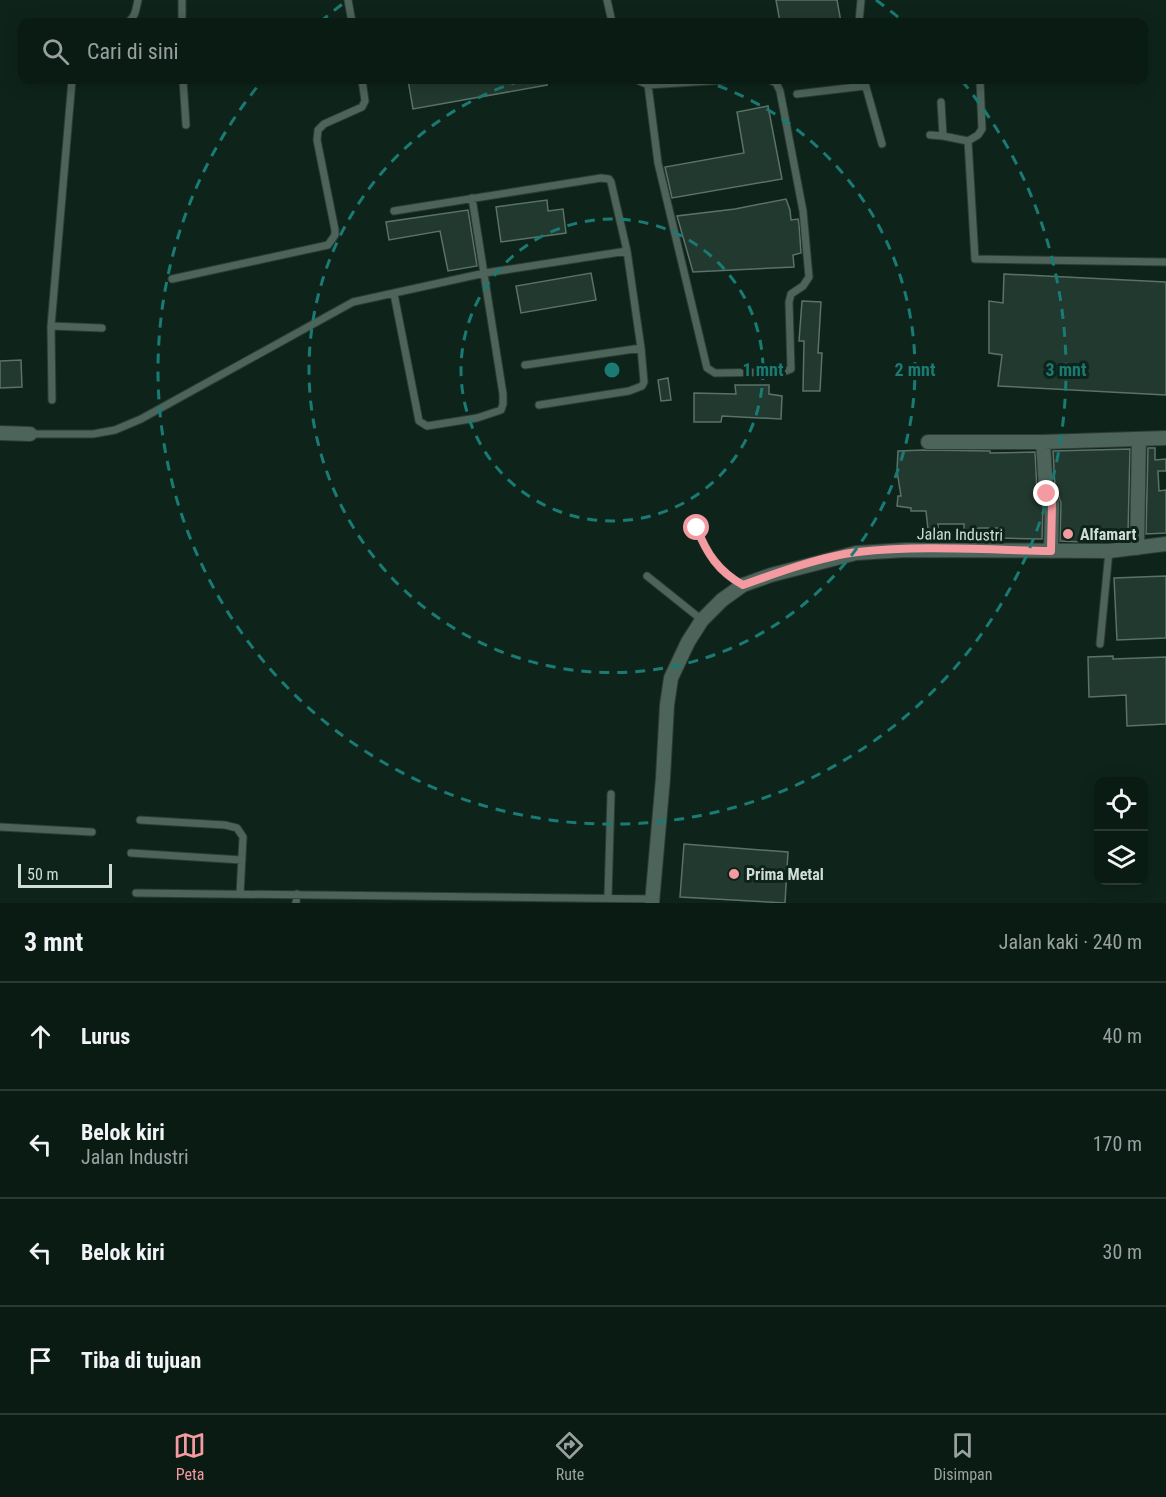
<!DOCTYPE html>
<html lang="id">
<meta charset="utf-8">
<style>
:root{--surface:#0a1b14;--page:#182822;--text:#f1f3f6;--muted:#99a1a0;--line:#2a3934;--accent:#f49aa1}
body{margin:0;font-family:"Roboto Condensed",sans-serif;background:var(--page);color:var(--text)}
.controls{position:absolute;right:18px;bottom:18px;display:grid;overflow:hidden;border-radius:12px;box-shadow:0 3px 15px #0003}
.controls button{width:54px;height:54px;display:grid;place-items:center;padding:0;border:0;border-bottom:2px solid var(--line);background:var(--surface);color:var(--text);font:30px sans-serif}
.scale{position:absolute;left:18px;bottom:15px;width:94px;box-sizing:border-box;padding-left:6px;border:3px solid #cfddd6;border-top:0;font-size:16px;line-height:21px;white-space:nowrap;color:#cfddd6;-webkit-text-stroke:4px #0e241b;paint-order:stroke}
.stop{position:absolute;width:18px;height:18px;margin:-14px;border:4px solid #f49aa1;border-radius:50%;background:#fff}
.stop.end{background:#f49aa1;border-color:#fff;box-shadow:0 2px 6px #0008}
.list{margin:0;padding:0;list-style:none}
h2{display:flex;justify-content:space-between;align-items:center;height:78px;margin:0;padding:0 24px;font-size:26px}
h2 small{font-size:20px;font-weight:400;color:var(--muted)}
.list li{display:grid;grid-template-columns:39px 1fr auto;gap:18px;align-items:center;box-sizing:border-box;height:108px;padding:0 24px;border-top:2px solid var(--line)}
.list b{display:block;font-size:22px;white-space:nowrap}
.list p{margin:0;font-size:20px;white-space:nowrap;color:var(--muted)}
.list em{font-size:20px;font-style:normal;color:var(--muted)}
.icon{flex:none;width:33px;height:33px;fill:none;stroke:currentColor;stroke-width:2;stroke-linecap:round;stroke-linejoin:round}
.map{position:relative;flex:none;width:1166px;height:903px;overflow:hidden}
.search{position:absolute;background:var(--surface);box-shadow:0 3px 15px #0003;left:18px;right:18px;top:18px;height:66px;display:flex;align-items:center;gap:15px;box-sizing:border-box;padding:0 21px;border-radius:12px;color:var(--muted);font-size:22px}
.sheet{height:510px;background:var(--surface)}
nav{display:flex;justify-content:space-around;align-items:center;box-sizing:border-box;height:84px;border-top:2px solid var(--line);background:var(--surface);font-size:16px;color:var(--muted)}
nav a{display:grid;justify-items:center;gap:3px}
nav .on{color:var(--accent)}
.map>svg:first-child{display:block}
</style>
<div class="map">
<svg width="1166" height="903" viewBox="0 0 1166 903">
<rect width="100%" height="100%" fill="#0e241b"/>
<path fill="#22392f" stroke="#5a7267" stroke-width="1.5" d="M 776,0 L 837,0 L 841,22 L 780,22 Z
M 408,80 L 547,80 L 547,85 L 413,109 Z
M 768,106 L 782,179 L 672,198 L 665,167 L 744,153 L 737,112 Z
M 786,199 L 790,210 L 791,220 L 798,219 L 799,224 L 801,253 L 793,255 L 794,267 L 693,272 L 677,216 L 735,209 Z
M 547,200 L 548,211 L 563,209 L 566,233 L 501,242 L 496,207 Z
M 468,210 L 477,266 L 448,271 L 440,231 L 389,240 L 386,222 Z
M 591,273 L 596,300 L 521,313 L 516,286 Z
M 1004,274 L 1166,282 L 1166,395 L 998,386 L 1002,355 L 989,353 L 989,301 L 1003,303 Z
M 802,301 L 821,302 L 818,353 L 822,353 L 820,391 L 803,391 L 804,341 L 799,341 Z
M 21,360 L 22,387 L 0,388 L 0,361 Z
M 668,378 L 671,400 L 661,401 L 658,380 Z
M 735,385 L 769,385 L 769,394 L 782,396 L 781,419 L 722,416 L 721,422 L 694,422 L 694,393 L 736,394 Z
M 1148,448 L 1155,448 L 1155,460 L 1166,459 L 1166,471 L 1158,471 L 1159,491 L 1166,490 L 1166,533 L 1146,534 Z
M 1130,449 L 1128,533 L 1084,535 L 1083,542 L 1060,541 L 1061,503 L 1055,487 L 1053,451 Z
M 925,450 L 990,451 L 990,453 L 1035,452 L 1037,490 L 1043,505 L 1042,539 L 1000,538 L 1000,528 L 979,528 L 975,529 L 976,540 L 964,540 L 964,524 L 938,524 L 938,528 L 928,529 L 926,511 L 911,511 L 911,508 L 897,506 L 898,496 L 901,496 L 897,471 L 898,451 Z
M 1166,576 L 1166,638 L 1117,640 L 1114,578 Z
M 1113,656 L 1113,659 L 1166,657 L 1166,724 L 1127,726 L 1126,695 L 1089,697 L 1088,657 Z
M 684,844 L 788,852 L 785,903 L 680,897 Z"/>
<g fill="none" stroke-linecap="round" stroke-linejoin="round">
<defs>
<path id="lane" d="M 348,0 L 352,22
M 607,0 L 612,22
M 128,22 C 136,17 136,8 138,0
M 182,22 L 182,0
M 859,22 L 861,0
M 183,80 L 186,125
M 637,80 L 648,85 L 658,163 L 707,368 L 715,373 L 783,372 L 791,369 L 789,302 L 791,294 L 803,286 L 809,277 L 803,211 L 780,91 L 776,83 L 770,80
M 864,80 L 882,144
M 980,80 L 982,129 L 978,135 L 968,141 L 975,259 L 1166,262
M 648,85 L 725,80
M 797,94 L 865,86
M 941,102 L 943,136
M 930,135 L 943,136 L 968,141
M 394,211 L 601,178 L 609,179 L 611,182 L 627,251 L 641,348 L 644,382 L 642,386 L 629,391 L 539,405
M 172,279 L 328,245 L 335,235 L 335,230 L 317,140 L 318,130 L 324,124 L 362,107 L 365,101 L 362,80
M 394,294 L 419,421 L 427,426 L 477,418 L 501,410 L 503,404 L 503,394 L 472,198
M 51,326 L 102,328
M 525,365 L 641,348
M 52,400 L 51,326 L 72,80
M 30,434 L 93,434 L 115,430 L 141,419 L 353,302 L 485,273 L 627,251
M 697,528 C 706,553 719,572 743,585
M 647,576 L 702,620
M 1100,644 L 1109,551
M 140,820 L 225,825 L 237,828 L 243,837 L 240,894
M 0,827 L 92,832
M 131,853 L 242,860
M 136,893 L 653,899
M 608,897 L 611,794
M 296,903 L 297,894"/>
<path id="street" d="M 0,433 L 30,434
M 928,442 L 1043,442 L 1166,438
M 1043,442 L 1046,489 L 1052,503 L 1051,551
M 1137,548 L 1139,439
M 652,903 L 663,778 L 667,705 L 671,678 L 688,642 L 702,620 L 722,600 L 743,585 L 771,575 L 856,553 L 906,550 L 1109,551 L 1166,544"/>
</defs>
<use href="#lane" stroke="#2e3b34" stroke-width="9"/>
<use href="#street" stroke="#2e3b34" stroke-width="16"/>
<use href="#lane" stroke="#4c6459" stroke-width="7"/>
<use href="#street" stroke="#4c6459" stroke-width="14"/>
</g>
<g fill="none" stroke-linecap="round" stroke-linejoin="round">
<path stroke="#f49aa1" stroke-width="8" d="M 697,528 C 706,553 719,572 743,585 C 776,573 823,556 858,552 C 921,545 987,550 1051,551 L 1052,503 L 1047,494"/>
</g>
<g fill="none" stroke="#197b73" stroke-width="3" stroke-dasharray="10 8">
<circle cx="612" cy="370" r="151"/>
<path d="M701 80A303 303 0 1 1 523 80"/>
<path d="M320 22A454 454 0 0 1 348 0M876 0A454 454 0 0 1 904 22M962 81A454 454 0 1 1 262 81"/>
</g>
<g fill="#f49aa1" stroke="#0e241b" stroke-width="2">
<circle cx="1068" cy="534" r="6"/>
<circle cx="734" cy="874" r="6"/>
</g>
<g text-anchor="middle" stroke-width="6" stroke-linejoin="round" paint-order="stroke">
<g font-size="16" fill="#cfddd6" stroke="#0e241b">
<text transform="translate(960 534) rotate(1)" y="6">Jalan Industri</text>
</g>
<g font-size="16" font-weight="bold" fill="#cfddd6" stroke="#0e241b" text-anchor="start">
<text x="1080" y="540">Alfamart</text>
<text x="746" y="880">Prima Metal</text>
</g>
</g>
<circle cx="612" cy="370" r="9" fill="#197b73" stroke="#0e241b" stroke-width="3"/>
<g font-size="18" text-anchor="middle" font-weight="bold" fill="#197b73" stroke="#0e241b" stroke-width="6" stroke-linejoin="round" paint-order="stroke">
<text x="763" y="376">1 mnt</text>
<text x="915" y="376">2 mnt</text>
<text x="1066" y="376">3 mnt</text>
</g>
</svg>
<div class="controls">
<button><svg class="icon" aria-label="locate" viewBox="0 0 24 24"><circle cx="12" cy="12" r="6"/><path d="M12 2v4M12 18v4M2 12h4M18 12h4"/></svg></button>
<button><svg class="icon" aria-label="layers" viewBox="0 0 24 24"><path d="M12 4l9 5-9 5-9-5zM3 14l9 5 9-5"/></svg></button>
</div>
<div class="scale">50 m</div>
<div class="stop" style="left:697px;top:528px"></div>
<div class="stop end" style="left:1047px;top:494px"></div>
<div class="search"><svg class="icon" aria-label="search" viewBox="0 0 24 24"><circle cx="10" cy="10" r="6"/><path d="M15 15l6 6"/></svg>Cari di sini</div>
</div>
<section class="sheet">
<h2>3 mnt<small>Jalan kaki · 240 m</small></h2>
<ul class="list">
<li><svg class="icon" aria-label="ahead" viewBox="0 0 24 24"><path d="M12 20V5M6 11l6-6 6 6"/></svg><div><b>Lurus</b></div><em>40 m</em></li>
<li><svg class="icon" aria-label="left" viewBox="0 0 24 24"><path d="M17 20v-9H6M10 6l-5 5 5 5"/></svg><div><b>Belok kiri</b><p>Jalan Industri</p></div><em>170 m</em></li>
<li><svg class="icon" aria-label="left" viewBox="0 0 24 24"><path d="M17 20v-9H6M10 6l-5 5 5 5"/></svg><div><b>Belok kiri</b></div><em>30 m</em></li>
<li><svg class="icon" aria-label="arrive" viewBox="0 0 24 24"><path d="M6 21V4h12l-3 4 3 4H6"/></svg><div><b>Tiba di tujuan</b></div></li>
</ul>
</section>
<nav>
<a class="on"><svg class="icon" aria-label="map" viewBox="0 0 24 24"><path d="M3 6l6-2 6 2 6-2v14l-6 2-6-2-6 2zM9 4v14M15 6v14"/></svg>Peta</a>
<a><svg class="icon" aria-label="directions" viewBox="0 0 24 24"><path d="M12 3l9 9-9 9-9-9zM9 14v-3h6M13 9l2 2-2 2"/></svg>Rute</a>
<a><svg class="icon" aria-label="saved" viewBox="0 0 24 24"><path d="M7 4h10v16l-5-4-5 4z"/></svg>Disimpan</a>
</nav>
